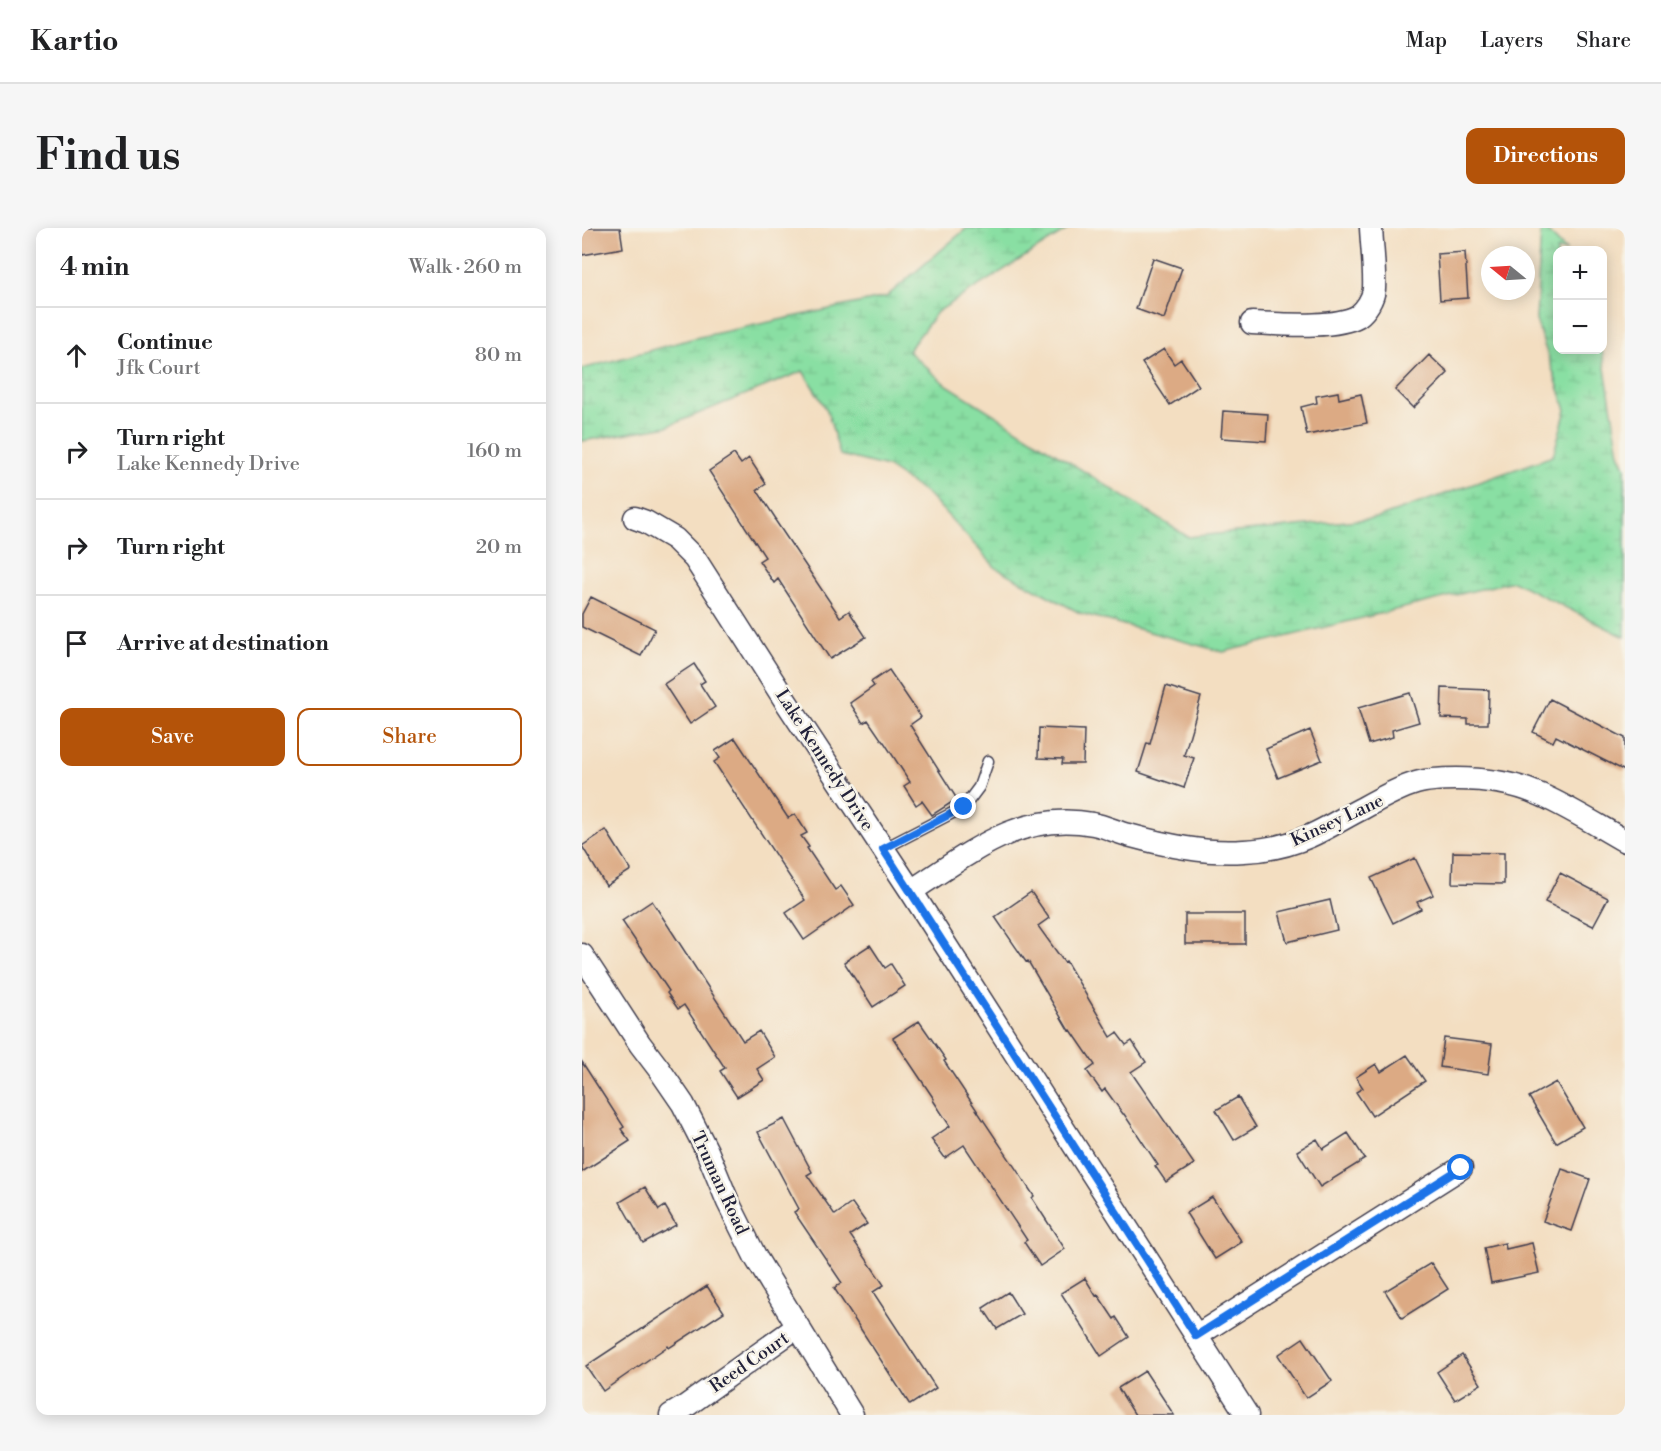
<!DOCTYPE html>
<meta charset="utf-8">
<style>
:root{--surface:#fff;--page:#f6f6f6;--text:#202124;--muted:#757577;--line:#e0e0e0;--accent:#b45309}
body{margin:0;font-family:"Libre Bodoni",serif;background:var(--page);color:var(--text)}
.controls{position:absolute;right:18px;top:18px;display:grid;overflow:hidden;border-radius:12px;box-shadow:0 3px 15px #0003}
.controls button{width:54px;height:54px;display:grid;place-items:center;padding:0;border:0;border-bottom:2px solid var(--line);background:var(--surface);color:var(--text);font:30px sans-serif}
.compass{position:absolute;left:899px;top:18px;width:54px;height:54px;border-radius:50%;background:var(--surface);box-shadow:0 3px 15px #0003;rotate:288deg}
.stop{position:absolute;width:18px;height:18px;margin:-14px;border:4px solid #1a73e8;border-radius:50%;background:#fff}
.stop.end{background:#1a73e8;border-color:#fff;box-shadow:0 2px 6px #0008}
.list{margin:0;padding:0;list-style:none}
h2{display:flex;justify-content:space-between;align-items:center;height:78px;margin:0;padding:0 24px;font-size:26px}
h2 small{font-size:20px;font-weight:400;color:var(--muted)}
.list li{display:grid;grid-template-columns:39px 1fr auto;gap:18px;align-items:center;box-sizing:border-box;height:96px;padding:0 24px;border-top:2px solid var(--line)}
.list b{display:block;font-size:22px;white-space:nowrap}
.list p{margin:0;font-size:20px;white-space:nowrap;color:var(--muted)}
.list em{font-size:20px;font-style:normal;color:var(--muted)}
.actions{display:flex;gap:12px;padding:18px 24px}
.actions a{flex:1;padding:14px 0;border:2px solid var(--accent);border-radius:12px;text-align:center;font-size:21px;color:var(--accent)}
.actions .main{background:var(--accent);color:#fff}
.icon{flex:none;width:33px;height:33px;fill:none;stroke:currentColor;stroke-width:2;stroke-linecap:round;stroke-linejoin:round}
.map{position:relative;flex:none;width:1043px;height:1187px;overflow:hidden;border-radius:12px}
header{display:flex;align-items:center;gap:36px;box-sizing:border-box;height:84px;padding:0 30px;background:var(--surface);border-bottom:2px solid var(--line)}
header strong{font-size:28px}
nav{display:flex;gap:33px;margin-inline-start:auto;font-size:21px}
.intro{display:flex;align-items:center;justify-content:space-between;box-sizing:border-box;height:144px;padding:0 36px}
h1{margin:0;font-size:42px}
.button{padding:15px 27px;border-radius:12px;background:var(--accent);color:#fff;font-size:21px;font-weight:700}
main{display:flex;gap:36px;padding:0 36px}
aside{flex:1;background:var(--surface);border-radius:12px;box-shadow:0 3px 15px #0003}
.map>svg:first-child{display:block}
</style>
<header>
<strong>Kartio</strong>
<nav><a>Map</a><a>Layers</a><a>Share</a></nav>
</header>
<div class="intro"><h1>Find us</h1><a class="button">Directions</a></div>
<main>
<aside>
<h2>4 min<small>Walk · 260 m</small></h2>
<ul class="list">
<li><svg class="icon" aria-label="ahead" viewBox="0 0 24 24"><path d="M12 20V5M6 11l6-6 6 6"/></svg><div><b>Continue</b><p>Jfk Court</p></div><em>80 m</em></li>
<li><svg class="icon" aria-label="right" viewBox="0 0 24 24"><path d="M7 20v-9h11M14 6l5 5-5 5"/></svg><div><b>Turn right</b><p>Lake Kennedy Drive</p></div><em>160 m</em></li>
<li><svg class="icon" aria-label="right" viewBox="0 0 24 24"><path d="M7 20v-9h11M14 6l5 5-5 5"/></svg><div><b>Turn right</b></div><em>20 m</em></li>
<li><svg class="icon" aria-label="arrive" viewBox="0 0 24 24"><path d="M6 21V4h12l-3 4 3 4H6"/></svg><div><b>Arrive at destination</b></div></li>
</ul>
<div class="actions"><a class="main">Save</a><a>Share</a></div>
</aside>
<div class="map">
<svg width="1043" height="1187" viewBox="0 0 1043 1187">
<defs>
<pattern id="wetland-marsh" width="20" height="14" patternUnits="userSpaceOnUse" patternTransform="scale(1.5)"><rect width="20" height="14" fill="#89dfa3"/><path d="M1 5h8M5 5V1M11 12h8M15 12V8" fill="none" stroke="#76bf8d"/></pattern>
</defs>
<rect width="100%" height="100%" fill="#f7f3e8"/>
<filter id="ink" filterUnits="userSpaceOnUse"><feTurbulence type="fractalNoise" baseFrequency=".0167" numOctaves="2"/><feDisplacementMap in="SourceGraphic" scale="12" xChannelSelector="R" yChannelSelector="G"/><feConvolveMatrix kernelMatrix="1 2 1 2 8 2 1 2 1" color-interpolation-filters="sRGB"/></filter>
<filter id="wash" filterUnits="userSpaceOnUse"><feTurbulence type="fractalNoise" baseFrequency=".008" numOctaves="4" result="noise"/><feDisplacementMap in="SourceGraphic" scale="24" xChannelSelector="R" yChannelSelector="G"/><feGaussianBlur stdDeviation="1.35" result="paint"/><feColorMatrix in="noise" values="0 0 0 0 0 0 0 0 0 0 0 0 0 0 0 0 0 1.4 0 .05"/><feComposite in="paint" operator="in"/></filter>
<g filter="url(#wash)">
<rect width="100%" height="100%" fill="#f3dec1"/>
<path fill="url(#wetland-marsh)" stroke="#56806f" stroke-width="1.5" d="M 385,0 L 488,0 L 355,84 L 326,123 L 362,155 L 606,309 L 795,290 L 971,228 L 984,182 L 954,92 L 959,0 L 962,0 L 984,22 L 975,22 L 975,122 L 1020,122 L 1037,225 L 1043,239 L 1043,409 L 931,353 L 641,424 L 498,385 L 414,340 L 347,267 L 305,239 L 258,227 L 245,182 L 221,143 L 86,198 L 0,213 L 0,141 L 113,110 L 304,69 Z"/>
<g id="blocks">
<path fill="#dcaa84" d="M 0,0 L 38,0 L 41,20 L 0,27 Z
M 883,24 L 886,70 L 858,72 L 855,26 Z
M 571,30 L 600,40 L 582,91 L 554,81 Z
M 582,121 L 592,136 L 599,131 L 617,158 L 588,177 L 560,135 Z
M 847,127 L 866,145 L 831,180 L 813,162 Z
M 756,164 L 757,171 L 779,166 L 785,195 L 725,207 L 719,179 L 735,175 L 734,168 Z
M 641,183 L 686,186 L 684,213 L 639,210 Z
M 152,226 L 159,236 L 167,230 L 184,256 L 175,262 L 194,291 L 193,292 L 258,389 L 267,383 L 284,409 L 248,431 L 196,351 L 192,355 L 177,333 L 183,329 L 127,243 Z
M 9,369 L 73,401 L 59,428 L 0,399 L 0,386 Z
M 112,436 L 123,453 L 118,456 L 133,479 L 108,496 L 82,456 Z
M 307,442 L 339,489 L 328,497 L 375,571 L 350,587 L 340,573 L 334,577 L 322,558 L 328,554 L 302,514 L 301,514 L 286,492 L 281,495 L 268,475 L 292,458 L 289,454 Z
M 584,458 L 619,469 L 602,527 L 612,530 L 602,560 L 556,544 L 565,515 L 568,516 Z
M 860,460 L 907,462 L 906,496 L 886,496 L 886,491 L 859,490 Z
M 828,465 L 837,494 L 810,502 L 811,509 L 787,516 L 776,480 Z
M 968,471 L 1043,510 L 1043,543 L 974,508 L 971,514 L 951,504 Z
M 457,500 L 502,502 L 501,536 L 480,536 L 481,531 L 456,530 Z
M 728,502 L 740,532 L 696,550 L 684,521 Z
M 153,510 L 206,590 L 213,586 L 225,605 L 219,608 L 227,619 L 225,620 L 253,662 L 259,658 L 272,677 L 222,712 L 204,685 L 223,672 L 132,534 L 138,530 L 133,523 Z
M 24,602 L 49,642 L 24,658 L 0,618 Z
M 871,624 L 922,625 L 922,656 L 870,655 Z
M 833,630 L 851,667 L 835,674 L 839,681 L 811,695 L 789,650 Z
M 978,645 L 1026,670 L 1011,698 L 963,674 Z
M 449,664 L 467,690 L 456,698 L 482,734 L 484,733 L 529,809 L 535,805 L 544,817 L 550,813 L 564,834 L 549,844 L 612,936 L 584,954 L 573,938 L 576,937 L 542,886 L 541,886 L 523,861 L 520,864 L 505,843 L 513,837 L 489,802 L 487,803 L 446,733 L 444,734 L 413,689 Z
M 748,672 L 755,702 L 705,714 L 697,684 Z
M 70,673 L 161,813 L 177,803 L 193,829 L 175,841 L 182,852 L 155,869 L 138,843 L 143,840 L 102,777 L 96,781 L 85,765 L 87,763 L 40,693 Z
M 603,686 L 663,686 L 663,716 L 603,716 Z
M 288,717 L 303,740 L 309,736 L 323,758 L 291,779 L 262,734 Z
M 337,793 L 364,832 L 362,833 L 452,968 L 450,970 L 483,1021 L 458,1038 L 442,1014 L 445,1012 L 382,917 L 363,930 L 349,911 L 368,898 L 351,872 L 352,871 L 311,810 Z
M 862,810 L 910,816 L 906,846 L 858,839 Z
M 825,827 L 843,853 L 790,888 L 774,864 L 781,860 L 774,849 L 794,836 L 799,844 Z
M 0,834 L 42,899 L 39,901 L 48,913 L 0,944 Z
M 974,854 L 1001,899 L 974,915 L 947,869 Z
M 656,869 L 674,899 L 652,912 L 634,882 Z
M 202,891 L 230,944 L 225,947 L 253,987 L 270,975 L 285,996 L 268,1007 L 302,1057 L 291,1064 L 354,1160 L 328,1177 L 252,1060 L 260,1055 L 212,984 L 217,981 L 176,904 Z
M 766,905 L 783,931 L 738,959 L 715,923 L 735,911 L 741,921 Z
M 980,941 L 1008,951 L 990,1003 L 961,993 Z
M 63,959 L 77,982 L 83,978 L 94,997 L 61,1015 L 38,974 Z
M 630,969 L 660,1014 L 633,1031 L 604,985 Z
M 923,1015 L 924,1021 L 950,1015 L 957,1045 L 909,1055 L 902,1020 Z
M 849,1035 L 866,1061 L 820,1090 L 803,1063 Z
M 503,1050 L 514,1068 L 516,1067 L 532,1091 L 534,1089 L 547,1109 L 519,1128 L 479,1065 Z
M 125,1058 L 142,1084 L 87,1120 L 86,1118 L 21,1163 L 4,1138 Z
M 426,1064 L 440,1086 L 415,1101 L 401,1080 Z
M 721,1110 L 750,1153 L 724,1170 L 696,1127 Z
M 880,1127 L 899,1156 L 873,1172 L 855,1144 Z
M 563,1143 L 592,1187 L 553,1187 L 536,1160 Z"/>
</g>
</g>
<g filter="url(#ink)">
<use href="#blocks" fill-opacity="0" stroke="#413e4f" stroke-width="1.5"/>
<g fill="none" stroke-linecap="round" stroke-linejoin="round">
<defs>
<path id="service" d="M 301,621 L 382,579 L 397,559 L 406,533"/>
<path id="minor" d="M 670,95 C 696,96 753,101 776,88 C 784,82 791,71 792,61 C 793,43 790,19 789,0
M 53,290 L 64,294 L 93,311 L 113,331 L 203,472 L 329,663 L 665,1187
M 329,663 C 387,626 438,582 511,596 C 523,598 534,604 546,607 C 583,617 623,626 662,623 C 685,622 708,617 728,608 C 746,600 763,589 781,580 C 797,571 817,560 834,555 C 847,551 862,551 875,551 C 903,551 933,555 959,567 C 988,580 1015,597 1043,613
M 0,727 L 58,816 L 77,841 L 101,876 L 125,923 L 146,974 L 174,1030 L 270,1187
M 614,1108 L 879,940
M 89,1187 L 104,1178 L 215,1099"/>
</defs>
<use href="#service" stroke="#413e4f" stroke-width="13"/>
<use href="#minor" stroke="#413e4f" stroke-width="25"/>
<use href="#service" stroke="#fff" stroke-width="10"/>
<use href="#minor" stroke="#fff" stroke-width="22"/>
</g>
</g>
<g fill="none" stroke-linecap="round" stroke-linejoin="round" filter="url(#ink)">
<path stroke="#1a73e8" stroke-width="8" d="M 382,579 L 301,621 L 614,1108 L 879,940"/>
</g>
<g text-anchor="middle" stroke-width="5" stroke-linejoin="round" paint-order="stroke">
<g font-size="18" fill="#22223b" stroke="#f7f3e8">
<text transform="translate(243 532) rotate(57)" y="6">Lake Kennedy Drive</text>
<text transform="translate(755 592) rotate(-25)" y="6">Kinsey Lane</text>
<text transform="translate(138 955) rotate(65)" y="6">Truman Road</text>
<text transform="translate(167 1134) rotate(-35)" y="6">Reed Court</text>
</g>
</g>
</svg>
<div class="controls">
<button>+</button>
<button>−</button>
</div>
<svg class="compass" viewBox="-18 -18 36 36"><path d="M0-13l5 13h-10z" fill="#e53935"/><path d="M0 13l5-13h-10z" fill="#757577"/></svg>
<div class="stop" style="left:879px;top:940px"></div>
<div class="stop end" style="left:382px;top:579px"></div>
</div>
</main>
